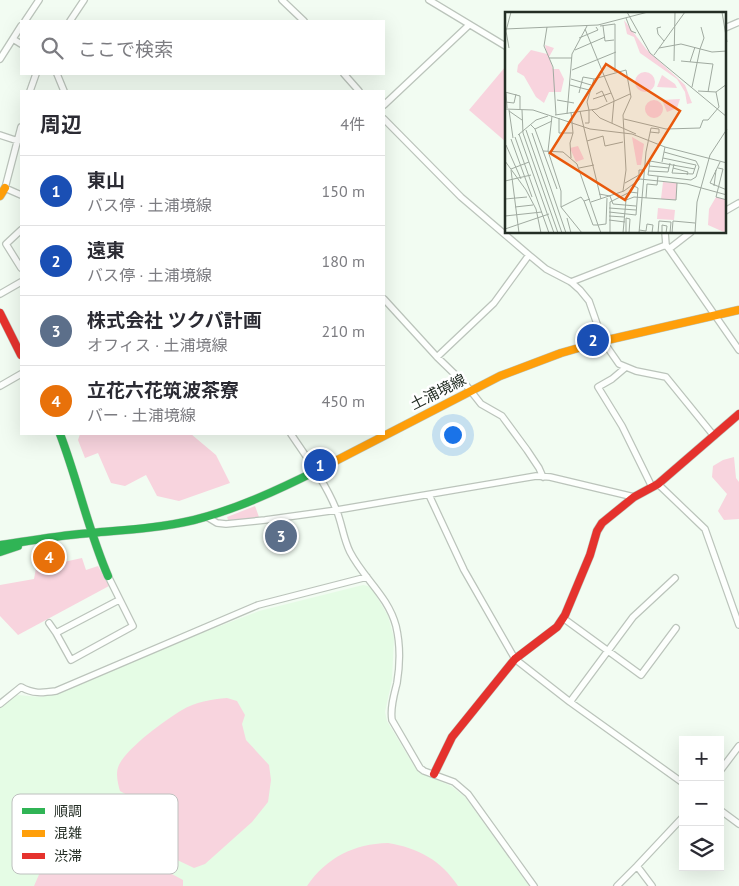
<!DOCTYPE html>
<html lang="ja">
<meta charset="utf-8">
<style>
:root{--surface:#fff;--page:#f2f2f3;--text:#2b2b33;--muted:#7c7c81;--line:#e1e1e2;--accent:#6c766d}
body{margin:0;font-family:"PT Sans","Noto Sans JP",sans-serif;background:var(--page);color:var(--text)}
.controls{position:absolute;right:15px;bottom:15px;display:grid;overflow:hidden;border-radius:0px;box-shadow:0 5px 20px #0002}
.controls button{width:45px;height:45px;display:grid;place-items:center;padding:0;border:0;border-bottom:1px solid var(--line);background:var(--surface);color:var(--text);font:25px sans-serif}
.you{position:absolute;left:452px;top:434px;width:18px;height:18px;margin:-12px;border:4px solid #fff;border-radius:50%;background:#1a73e8;box-shadow:0 0 0 8px #1a73e833}
.badge{display:grid;place-items:center;width:32px;height:32px;border-radius:50%;background:var(--accent);color:#fff;font-size:16px;font-weight:700}
.pin{position:absolute;translate:-50% -50%;border:2px solid #fff;box-shadow:0 1px 5px #0006}
.list{margin:0;padding:0;list-style:none}
h2{display:flex;justify-content:space-between;align-items:center;height:65px;margin:0;padding:0 20px;font-size:21px}
h2 small{font-size:16px;font-weight:400;color:var(--muted)}
.list li{display:grid;grid-template-columns:32px 1fr auto;gap:15px;align-items:center;box-sizing:border-box;height:70px;padding:0 20px;border-top:1px solid var(--line)}
.list b{display:block;font-size:19px;white-space:nowrap}
.list p{margin:0;font-size:16px;white-space:nowrap;color:var(--muted)}
.list em{font-size:16px;font-style:normal;color:var(--muted)}
.icon{flex:none;width:28px;height:28px;fill:none;stroke:currentColor;stroke-width:2;stroke-linecap:round;stroke-linejoin:round}
.map{position:relative;flex:none;width:739px;height:886px;overflow:hidden}
.search{position:absolute;background:var(--surface);box-shadow:0 5px 20px #0002;left:20px;top:20px;width:365px;height:55px;display:flex;align-items:center;gap:12px;box-sizing:border-box;padding:0 18px;border-radius:0px;color:var(--muted);font-size:19px}
.panel{position:absolute;background:var(--surface);box-shadow:0 5px 20px #0002;left:20px;top:90px;width:365px;height:345px;border-radius:0px}
.map>svg:first-child{display:block}
</style>
<div class="map">
<svg width="739" height="886" viewBox="0 0 739 886">
<rect width="100%" height="100%" fill="#f2fcf2"/>
<path fill="#e5fce5" d="M 363,585 L 368,586 L 373,590 L 388,616 L 394,638 L 392,680 L 385,712 L 387,721 L 414,766 L 421,773 L 451,786 L 465,797 L 529,886 L 0,886 L 0,708 L 17,695 L 41,697 L 55,694 L 160,649 L 259,611 Z"/>
<path fill="#f8d4de" d="M 506,66 L 506,142 L 469,110 Z
M 80,434 L 191,434 L 216,455 L 230,483 L 179,501 L 157,496 L 146,475 L 125,486 L 111,483 L 98,453 L 85,458 L 78,440 Z
M 734,457 L 736,478 L 739,482 L 739,519 L 724,520 L 718,511 L 727,494 L 712,477 L 713,466 L 723,460 Z
M 255,506 L 259,517 L 229,522 L 227,517 Z
M 82,558 L 86,570 L 98,566 L 109,586 L 18,635 L 0,616 L 0,585 L 34,579 L 36,568 Z
M 227,698 L 237,701 L 245,715 L 242,724 L 246,740 L 269,765 L 271,780 L 268,802 L 252,822 L 205,864 L 194,868 L 150,847 L 127,831 L 129,815 L 126,806 L 127,795 L 120,791 C 118,784 115,773 119,765 C 127,748 165,720 182,710 C 195,702 212,699 227,698 Z
M 86,816 C 104,821 119,842 135,853 C 150,863 167,871 183,880 L 183,886 L 34,886 L 52,845 Z
M 388,843 C 418,848 441,860 458,886 L 307,886 C 327,857 354,844 388,843 Z"/>
<g fill="none" stroke-linecap="round" stroke-linejoin="round">
<defs>
<path id="street" d="M 282,0 L 304,21
M 429,0 L 507,47
M 25,21 L 39,0
M 70,21 L 84,0
M 725,28 L 739,22
M 13,39 L 21,44
M 0,59 L 21,26
M 57,74 L 64,91
M 344,74 L 359,91
M 30,91 L 36,74
M 384,105 L 469,25
M 384,119 L 461,197 L 529,255
M 21,127 L 5,188 L 21,195
M 0,135 L 18,141
M 725,211 L 739,203
M 21,230 L 6,244 L 21,268
M 665,232 L 666,245 L 669,249 L 691,232
M 669,249 L 739,350
M 571,282 L 666,245
M 0,294 L 21,282
M 384,299 L 437,357 L 466,385 L 481,404 L 502,416 L 527,450 L 539,468 L 543,477
M 437,357 L 494,303 L 529,255 L 546,269 L 571,282 L 580,290 L 589,301 L 603,341 L 619,364 L 636,371 L 666,377 L 714,436
M 625,368 L 612,379 L 598,387 L 622,426 L 652,487
M 0,386 L 21,374
M 291,434 C 307,458 325,482 336,509 C 342,523 343,538 350,552 C 364,579 388,596 396,626 C 400,643 400,665 397,683 C 394,695 390,708 392,720 L 420,768 L 424,771 L 454,782 L 468,794 L 534,886
M 658,484 L 705,529 L 739,625
M 429,495 L 464,570 L 515,659 L 570,702 L 683,783
M 207,517 L 217,523 L 226,524 L 265,520 L 337,510 L 536,476 L 550,477 L 634,497
M 108,576 L 133,626 L 71,660 L 56,633 L 119,600
M 563,618 L 641,675 L 676,628
M 49,623 L 56,633
M 570,702 L 633,617 L 675,578
M 0,704 L 21,687 C 33,694 42,693 56,691 L 258,605 L 367,577
M 720,771 L 739,746
M 720,810 L 739,824
M 637,866 L 652,886
M 617,886 L 637,866 L 683,817"/>
<path id="fast" d="M 60,434 C 78,481 88,530 108,576
M 0,545 C 30,541 61,535 91,533 C 126,530 160,528 194,520 C 237,509 278,490 318,470
M 0,552 L 18,546"/>
<path id="slow" d="M 0,196 L 5,188
M 318,470 L 500,376 L 561,353 L 603,341 L 739,310"/>
<path id="jam" d="M 0,313 L 21,355
M 434,774 L 452,737 L 515,659 L 557,627 L 565,615 L 590,555 L 597,531 L 602,523 L 634,497 L 658,484 L 739,414"/>
</defs>
<use href="#street" stroke="#bbc4bb" stroke-width="8"/>
<use href="#fast" stroke="#bbc4bb" stroke-width="9"/>
<use href="#slow" stroke="#bbc4bb" stroke-width="9"/>
<use href="#jam" stroke="#bbc4bb" stroke-width="9"/>
<use href="#street" stroke="#fdfffd" stroke-width="5.5"/>
<use href="#fast" stroke="#30b455" stroke-width="8"/>
<use href="#slow" stroke="#ff9f0a" stroke-width="8"/>
<use href="#jam" stroke="#e5322d" stroke-width="8"/>
</g>
<g text-anchor="middle" stroke-width="5" stroke-linejoin="round" paint-order="stroke">
<g font-size="15" fill="#242e25" stroke="#fff">
<text transform="translate(438 392) rotate(-27)" y="5">土浦境線</text>
</g>
</g>
<g transform="translate(505 12)">
<rect width="221" height="221" fill="#f2fcf2"/>
<path d="M 119,8 L 141,37 L 180,73 L 187,91 L 182,92 L 180,80 L 172,67 L 135,41 L 129,25 L 122,22 ZM 40,33 L 49,36 L 44,45 L 48,57 L 54,57 L 59,67 L 56,80 L 44,80 L 39,91 L 31,85 L 19,64 L 12,60 L 13,53 L 26,38 L 42,42 ZM130 70a10 10 0 1 1 20 0a10 10 0 1 1-20 0ZM 157,63 L 170,72 L 172,76 L 152,75 ZM 175,87 L 172,96 L 162,100 L 157,88 ZM140 97a9 9 0 1 1 18 0a9 9 0 1 1-18 0ZM 127,125 L 139,132 L 136,153 L 132,153 ZM 73,134 L 79,147 L 71,150 L 65,136 ZM 158,170 L 172,171 L 171,188 L 156,187 ZM 211,185 L 221,188 L 221,221 L 203,213 L 204,197 ZM 153,196 L 170,198 L 169,208 L 152,207 Z" fill="#f8d4de"/>
<path fill="none" stroke="#a0aaa0" stroke-width="1" d="M 122,0 L 145,41 L 222,105M 217,0 L 222,30M 121,6 L 126,19 L 131,21M 95,14 L 110,12 L 110,60M 98,14 L 100,29 L 109,28M 42,15 L 39,34 L 48,55 L 51,103M 156,15 L 152,16 L 153,22 L 159,29M 0,17 L 93,13 L 143,0M 80,17 L 109,88 L 107,111M 74,26 L 93,18 L 91,15M 4,36 L 1,19 L 6,0M 154,36 L 176,32 L 207,40 L 222,39M 195,37 L 199,26 L 196,15M 70,38 L 100,25M 149,43 L 180,0M 44,46 L 67,46M 169,49 L 170,0M 176,49 L 208,52 L 203,80M 185,50 L 190,35M 67,58 L 111,40M 66,67 L 86,73M 65,73 L 84,78M 187,75 L 195,37M 193,79 L 211,80 L 222,72M 0,80 L 15,84 L 15,97M 1,80 L 2,96M 74,81 L 78,65 L 89,67M 91,82 L 97,79 L 102,90M 88,87 L 106,81M 52,88 L 69,91M 0,90 L 9,91 L 11,82M 0,97 L 28,98 L 85,117 L 127,122 L 160,135 L 222,151M 4,98 L 8,126M 17,98 L 18,121 L 53,221M 84,98 L 82,90 L 89,67 L 121,58 L 126,85 L 118,103 L 121,158 L 118,179M 87,98 L 95,106 L 131,122M 4,99 L 17,108M 75,99 L 82,129 L 98,124M 66,100 L 68,121M 62,102 L 67,42 L 82,14M 50,103 L 92,97 L 125,82M 47,104 L 43,139 L 56,179 L 56,195 L 77,221M 54,106 L 54,121 L 68,121 L 65,131 L 66,146M 119,107 L 161,117 L 195,116 L 198,108 L 203,108 L 214,95 L 211,80M 80,111 L 84,111 L 84,98M 26,113 L 30,117 L 52,177M 30,117 L 47,109M 21,118 L 57,221M 27,121 L 61,221M 14,122 L 49,221M 13,123 L 31,108 L 43,104M 98,124 L 100,134 L 118,130M 10,125 L 44,221M 6,127 L 27,185M 82,129 L 96,187M 1,133 L 16,167M 38,139 L 58,140 L 72,152 L 93,213M 158,146 L 191,153 L 188,162 L 167,161 L 169,152M 0,149 L 21,178 L 31,197 L 36,221M 145,149 L 143,163 L 186,168 L 191,165 L 194,155 L 191,149 L 159,140M 145,149 L 190,157M 157,150 L 160,135M 215,150 L 205,171 L 222,178M 144,154 L 164,156M 74,156 L 89,153M 168,156 L 183,160 L 182,163M 213,156 L 218,157 L 211,185 L 222,188M 6,157 L 24,150M 6,158 L 14,221M 144,159 L 163,160 L 165,151M 0,169 L 26,163M 120,171 L 134,163 L 134,158 L 139,158M 209,174 L 211,158M 94,182 L 105,184 L 108,192 L 131,194M 141,186 L 142,172 L 152,173 L 153,164M 0,187 L 22,185M 85,187 L 79,189 L 88,213 L 93,213M 86,190 L 119,179 L 135,167 L 182,172 L 222,183M 10,195 L 28,193M 56,195 L 76,185 L 79,189M 104,196 L 131,198M 104,200 L 131,203 L 133,176 L 127,173M 0,204 L 37,200M 104,204 L 119,205M 62,206 L 66,221M 104,208 L 120,210M 0,217 L 44,202M 134,218 L 141,219 L 142,212 L 148,213 L 147,221M 96,221 L 93,213 L 101,212 L 102,186M 105,221 L 105,190 L 125,180 L 133,181M 118,221 L 121,188 L 129,185 L 171,188 L 172,171M 121,221 L 121,206 L 125,207 L 124,221M 134,221 L 141,140 L 146,116 L 154,117 L 154,121 L 145,120M 153,221 L 154,209 L 166,210 L 165,221M 157,221 L 157,213 L 162,214 L 161,221M 167,221 L 168,209 L 190,211M 190,221 L 192,190 L 205,143 L 222,117"/>
<path fill="#e8590c" fill-opacity="0.15" stroke="#e8590c" stroke-width="2.5" d="M 101,52 L 175,99 L 120,188 L 45,141 Z"/>
<rect width="221" height="221" fill="none" stroke="#242e25" stroke-width="2.5"/>
</g>
<rect x="12" y="794" width="166" height="80" rx="8" fill="#fff" stroke="#bdc0be" stroke-width="1"/>
<rect x="22" y="808" width="23" height="6" fill="#30b455"/>
<rect x="22" y="830" width="23" height="7" fill="#ff9f0a"/>
<rect x="22" y="853" width="23" height="6" fill="#e5322d"/>
<g font-size="14" fill="#242e25">
<text x="54" y="816">順調</text>
<text x="54" y="838">混雑</text>
<text x="54" y="861">渋滞</text>
</g>
</svg>
<div class="controls">
<button>+</button>
<button>−</button>
<button><svg class="icon" aria-label="layers" viewBox="0 0 24 24"><path d="M12 4l9 5-9 5-9-5zM3 14l9 5 9-5"/></svg></button>
</div>
<div class="you"></div>
<div class="pin badge" style="left:320px;top:465px;background:#1a4fb4">1</div>
<div class="pin badge" style="left:593px;top:340px;background:#1a4fb4">2</div>
<div class="pin badge" style="left:281px;top:536px;background:#5c6f8a">3</div>
<div class="pin badge" style="left:49px;top:557px;background:#e8710a">4</div>
<div class="search"><svg class="icon" aria-label="search" viewBox="0 0 24 24"><circle cx="10" cy="10" r="6"/><path d="M15 15l6 6"/></svg>ここで検索</div>
<section class="panel">
<h2>周辺<small>4件</small></h2>
<ul class="list">
<li><span class="badge" style="background:#1a4fb4">1</span><div><b>東山</b><p>バス停 · 土浦境線</p></div><em>150 m</em></li>
<li><span class="badge" style="background:#1a4fb4">2</span><div><b>遠東</b><p>バス停 · 土浦境線</p></div><em>180 m</em></li>
<li><span class="badge" style="background:#5c6f8a">3</span><div><b>株式会社 ツクバ計画</b><p>オフィス · 土浦境線</p></div><em>210 m</em></li>
<li><span class="badge" style="background:#e8710a">4</span><div><b>立花六花筑波茶寮</b><p>バー · 土浦境線</p></div><em>450 m</em></li>
</ul>
</section>
</div>
